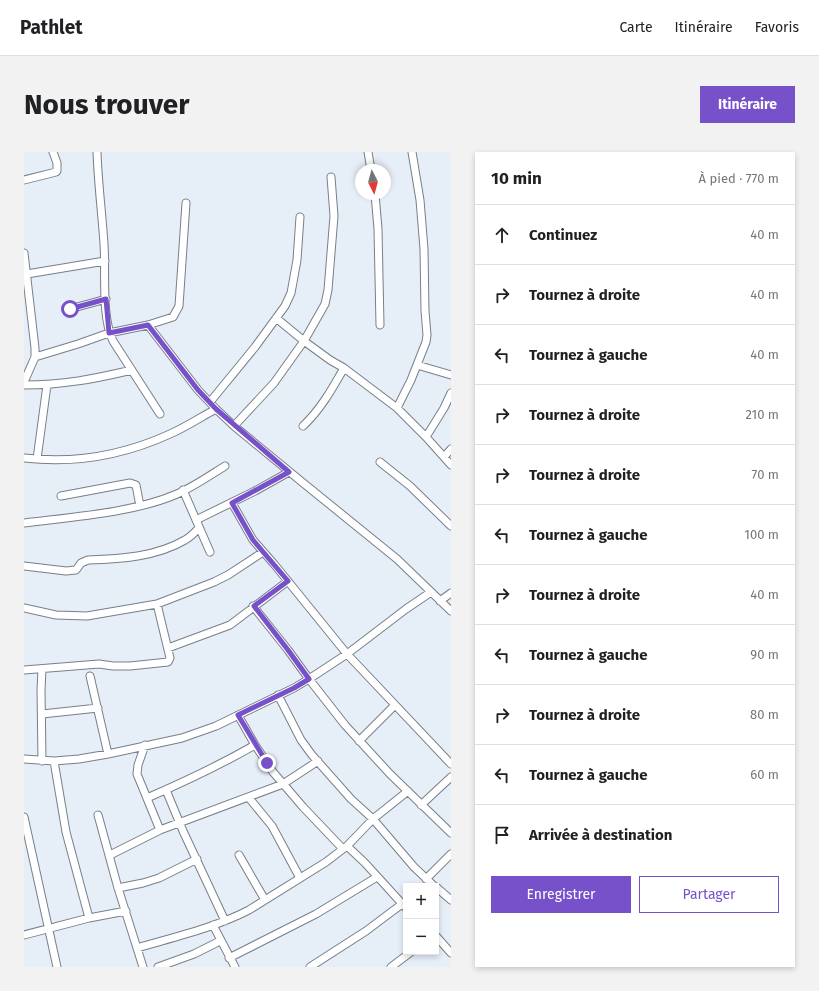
<!DOCTYPE html>
<html lang="fr">
<meta charset="utf-8">
<style>
:root{--surface:#fff;--page:#f2f2f2;--text:#202124;--muted:#757577;--line:#e0e0e0;--accent:#7751ca}
body{margin:0;font-family:"Fira Sans",sans-serif;background:var(--page);color:var(--text)}
.controls{position:absolute;right:12px;bottom:12px;display:grid;overflow:hidden;border-radius:0px;box-shadow:0 2px 6px #0003}
.controls button{width:36px;height:36px;display:grid;place-items:center;padding:0;border:0;border-bottom:1px solid var(--line);background:var(--surface);color:var(--text);font:20px sans-serif}
.compass{position:absolute;left:331px;top:12px;width:36px;height:36px;border-radius:50%;background:var(--surface);box-shadow:0 2px 6px #0003;rotate:174deg}
.stop{position:absolute;width:12px;height:12px;margin:-9px;border:3px solid #7751ca;border-radius:50%;background:#fff}
.stop.end{background:#7751ca;border-color:#fff;box-shadow:0 1px 4px #0008}
.list{margin:0;padding:0;list-style:none}
h2{display:flex;justify-content:space-between;align-items:center;height:52px;margin:0;padding:0 16px;font-size:17px}
h2 small{font-size:13px;font-weight:400;color:var(--muted)}
.list li{display:grid;grid-template-columns:26px 1fr auto;gap:12px;align-items:center;box-sizing:border-box;height:60px;padding:0 16px;border-top:1px solid var(--line)}
.list b{display:block;font-size:15px;white-space:nowrap}
.list em{font-size:13px;font-style:normal;color:var(--muted)}
.actions{display:flex;gap:8px;padding:12px 16px}
.actions a{flex:1;padding:9px 0;border:1px solid var(--accent);border-radius:0px;text-align:center;font-size:14px;color:var(--accent)}
.actions .main{background:var(--accent);color:#fff}
.icon{flex:none;width:22px;height:22px;fill:none;stroke:currentColor;stroke-width:2;stroke-linecap:round;stroke-linejoin:round}
.map{position:relative;flex:none;width:427px;height:815px;overflow:hidden;border-radius:0px}
header{display:flex;align-items:center;gap:24px;box-sizing:border-box;height:56px;padding:0 20px;background:var(--surface);border-bottom:1px solid var(--line)}
header strong{font-size:19px}
nav{display:flex;gap:22px;margin-inline-start:auto;font-size:14px}
.intro{display:flex;align-items:center;justify-content:space-between;box-sizing:border-box;height:96px;padding:0 24px}
h1{margin:0;font-size:28px}
.button{padding:10px 18px;border-radius:0px;background:var(--accent);color:#fff;font-size:14px;font-weight:700}
main{display:flex;gap:24px;padding:0 24px}
aside{flex:1;background:var(--surface);border-radius:0px;box-shadow:0 2px 6px #0003}
.map>svg:first-child{display:block}
</style>
<header>
<strong>Pathlet</strong>
<nav><a>Carte</a><a>Itinéraire</a><a>Favoris</a></nav>
</header>
<div class="intro"><h1>Nous trouver</h1><a class="button">Itinéraire</a></div>
<main>
<div class="map">
<svg width="427" height="815" viewBox="0 0 427 815">
<rect width="100%" height="100%" fill="#e6eef8"/>
<g fill="none" stroke-linecap="round" stroke-linejoin="round">
<defs>
<path id="minor" d="M 73,0 C 74,31 78,61 80,92 C 82,120 77,164 89,189 L 136,262
M 344,0 L 347,18
M 0,28 L 32,20 L 33,19 L 33,11 L 29,0
M 351,42 L 354,77 L 356,173
M 0,101 L 11,196 L 11,205 L 0,230
M 3,122 L 81,109
M 46,157 L 82,147
M 252,166 L 280,189 L 306,208 L 320,216 L 373,256 L 402,285 L 427,313
M 124,173 L 174,238 L 192,257 L 210,274 L 278,330 L 373,407 L 427,459
M 11,205 L 54,192 L 85,181 L 124,173 L 149,165 L 155,154 L 162,51
M 393,213 L 427,223
M 0,233 C 39,233 70,227 108,218
M 186,250 L 231,195 L 261,154 L 267,141 L 273,108 L 276,65
M 373,256 L 387,228 L 402,190 L 403,183 L 401,159 L 400,97 L 396,48 L 388,0
M 210,274 L 250,231 L 280,189 L 301,152 L 304,138 L 310,64 L 307,25
M 279,274 C 297,257 308,237 320,216
M 402,285 L 420,256 L 427,241
M 420,305 L 427,297
M 0,306 C 51,312 100,303 146,282 C 162,275 177,265 192,257
M 13,307 L 23,233
M 356,310 L 386,334 L 427,374
M 159,338 L 186,400
M 37,344 L 106,331 L 112,333 L 116,354
M 208,351 L 229,388 L 250,412 L 323,502 L 427,612
M 172,368 L 231,339 L 265,320
M 0,371 C 48,365 109,361 153,342 C 169,335 185,324 201,314
M 0,414 L 42,419 L 52,418 L 57,411 L 64,408 C 96,407 132,405 161,388 C 167,385 171,380 175,376
M 416,449 L 427,441
M 229,454 L 264,498 L 285,527 L 321,573 L 366,622 L 427,681
M 0,456 L 32,463 L 63,464 L 133,452 L 190,430 L 204,423 L 239,400
M 144,496 L 206,473 L 264,429
M 0,518 L 75,512 L 89,514 L 106,514 L 144,510 L 146,506 L 133,452
M 66,524 L 84,602
M 254,543 L 277,588 L 288,603 L 327,647 L 349,667 L 390,715 L 410,734
M 18,562 L 74,556
M 214,563 L 231,593 L 249,620 L 279,655 L 319,697
M 335,589 L 371,553
M 121,593 L 114,613 L 113,622 L 136,678
M 0,607 L 30,609 L 55,607 L 84,602 L 158,586 L 192,574 L 270,536 L 285,527 L 323,502 L 382,457 L 407,440
M 18,609 L 17,538 L 18,517
M 30,609 L 42,680 L 65,766
M 142,638 L 159,679 L 201,769
M 123,646 C 160,630 196,613 231,593
M 225,646 L 248,674 L 276,726
M 397,653 L 427,625
M 74,663 L 94,736 L 119,815
M 0,665 L 33,815
M 323,694 L 341,711 L 382,756
M 86,703 L 136,678 L 259,632 L 294,609
M 215,703 L 241,748
M 402,727 L 427,702
M 412,735 L 427,748
M 94,736 L 119,731 L 135,726 L 173,707
M 189,773 L 211,815
M 0,783 L 65,766 L 102,759
M 412,784 L 427,801
M 113,796 C 150,785 190,776 225,758 L 302,710 L 323,694 L 349,667 L 384,639
M 205,806 L 292,762 L 353,725
M 134,815 L 170,802 L 196,789
M 286,815 L 342,779 L 378,752
M 367,815 L 387,800"/>
</defs>
<use href="#minor" stroke="#787f88" stroke-width="9"/>
<use href="#minor" stroke="#fff" stroke-width="7"/>
</g>
<g fill="none" stroke-linecap="round" stroke-linejoin="round">
<path stroke="#7751ca" stroke-width="5" d="M 46,157 L 82,147 L 85,181 L 124,173 L 174,238 L 192,257 L 265,320 L 208,351 L 229,388 L 264,429 L 230,454 L 264,498 L 285,527 L 270,536 L 214,563 L 243,611"/>
</g>
</svg>
<div class="controls">
<button>+</button>
<button>−</button>
</div>
<svg class="compass" viewBox="-18 -18 36 36"><path d="M0-13l5 13h-10z" fill="#e53935"/><path d="M0 13l5-13h-10z" fill="#757577"/></svg>
<div class="stop" style="left:46px;top:157px"></div>
<div class="stop end" style="left:243px;top:611px"></div>
</div>
<aside>
<h2>10 min<small>À pied · 770 m</small></h2>
<ul class="list">
<li><svg class="icon" aria-label="ahead" viewBox="0 0 24 24"><path d="M12 20V5M6 11l6-6 6 6"/></svg><div><b>Continuez</b></div><em>40 m</em></li>
<li><svg class="icon" aria-label="right" viewBox="0 0 24 24"><path d="M7 20v-9h11M14 6l5 5-5 5"/></svg><div><b>Tournez à droite</b></div><em>40 m</em></li>
<li><svg class="icon" aria-label="left" viewBox="0 0 24 24"><path d="M17 20v-9H6M10 6l-5 5 5 5"/></svg><div><b>Tournez à gauche</b></div><em>40 m</em></li>
<li><svg class="icon" aria-label="right" viewBox="0 0 24 24"><path d="M7 20v-9h11M14 6l5 5-5 5"/></svg><div><b>Tournez à droite</b></div><em>210 m</em></li>
<li><svg class="icon" aria-label="right" viewBox="0 0 24 24"><path d="M7 20v-9h11M14 6l5 5-5 5"/></svg><div><b>Tournez à droite</b></div><em>70 m</em></li>
<li><svg class="icon" aria-label="left" viewBox="0 0 24 24"><path d="M17 20v-9H6M10 6l-5 5 5 5"/></svg><div><b>Tournez à gauche</b></div><em>100 m</em></li>
<li><svg class="icon" aria-label="right" viewBox="0 0 24 24"><path d="M7 20v-9h11M14 6l5 5-5 5"/></svg><div><b>Tournez à droite</b></div><em>40 m</em></li>
<li><svg class="icon" aria-label="left" viewBox="0 0 24 24"><path d="M17 20v-9H6M10 6l-5 5 5 5"/></svg><div><b>Tournez à gauche</b></div><em>90 m</em></li>
<li><svg class="icon" aria-label="right" viewBox="0 0 24 24"><path d="M7 20v-9h11M14 6l5 5-5 5"/></svg><div><b>Tournez à droite</b></div><em>80 m</em></li>
<li><svg class="icon" aria-label="left" viewBox="0 0 24 24"><path d="M17 20v-9H6M10 6l-5 5 5 5"/></svg><div><b>Tournez à gauche</b></div><em>60 m</em></li>
<li><svg class="icon" aria-label="arrive" viewBox="0 0 24 24"><path d="M6 21V4h12l-3 4 3 4H6"/></svg><div><b>Arrivée à destination</b></div></li>
</ul>
<div class="actions"><a class="main">Enregistrer</a><a>Partager</a></div>
</aside>
</main>
